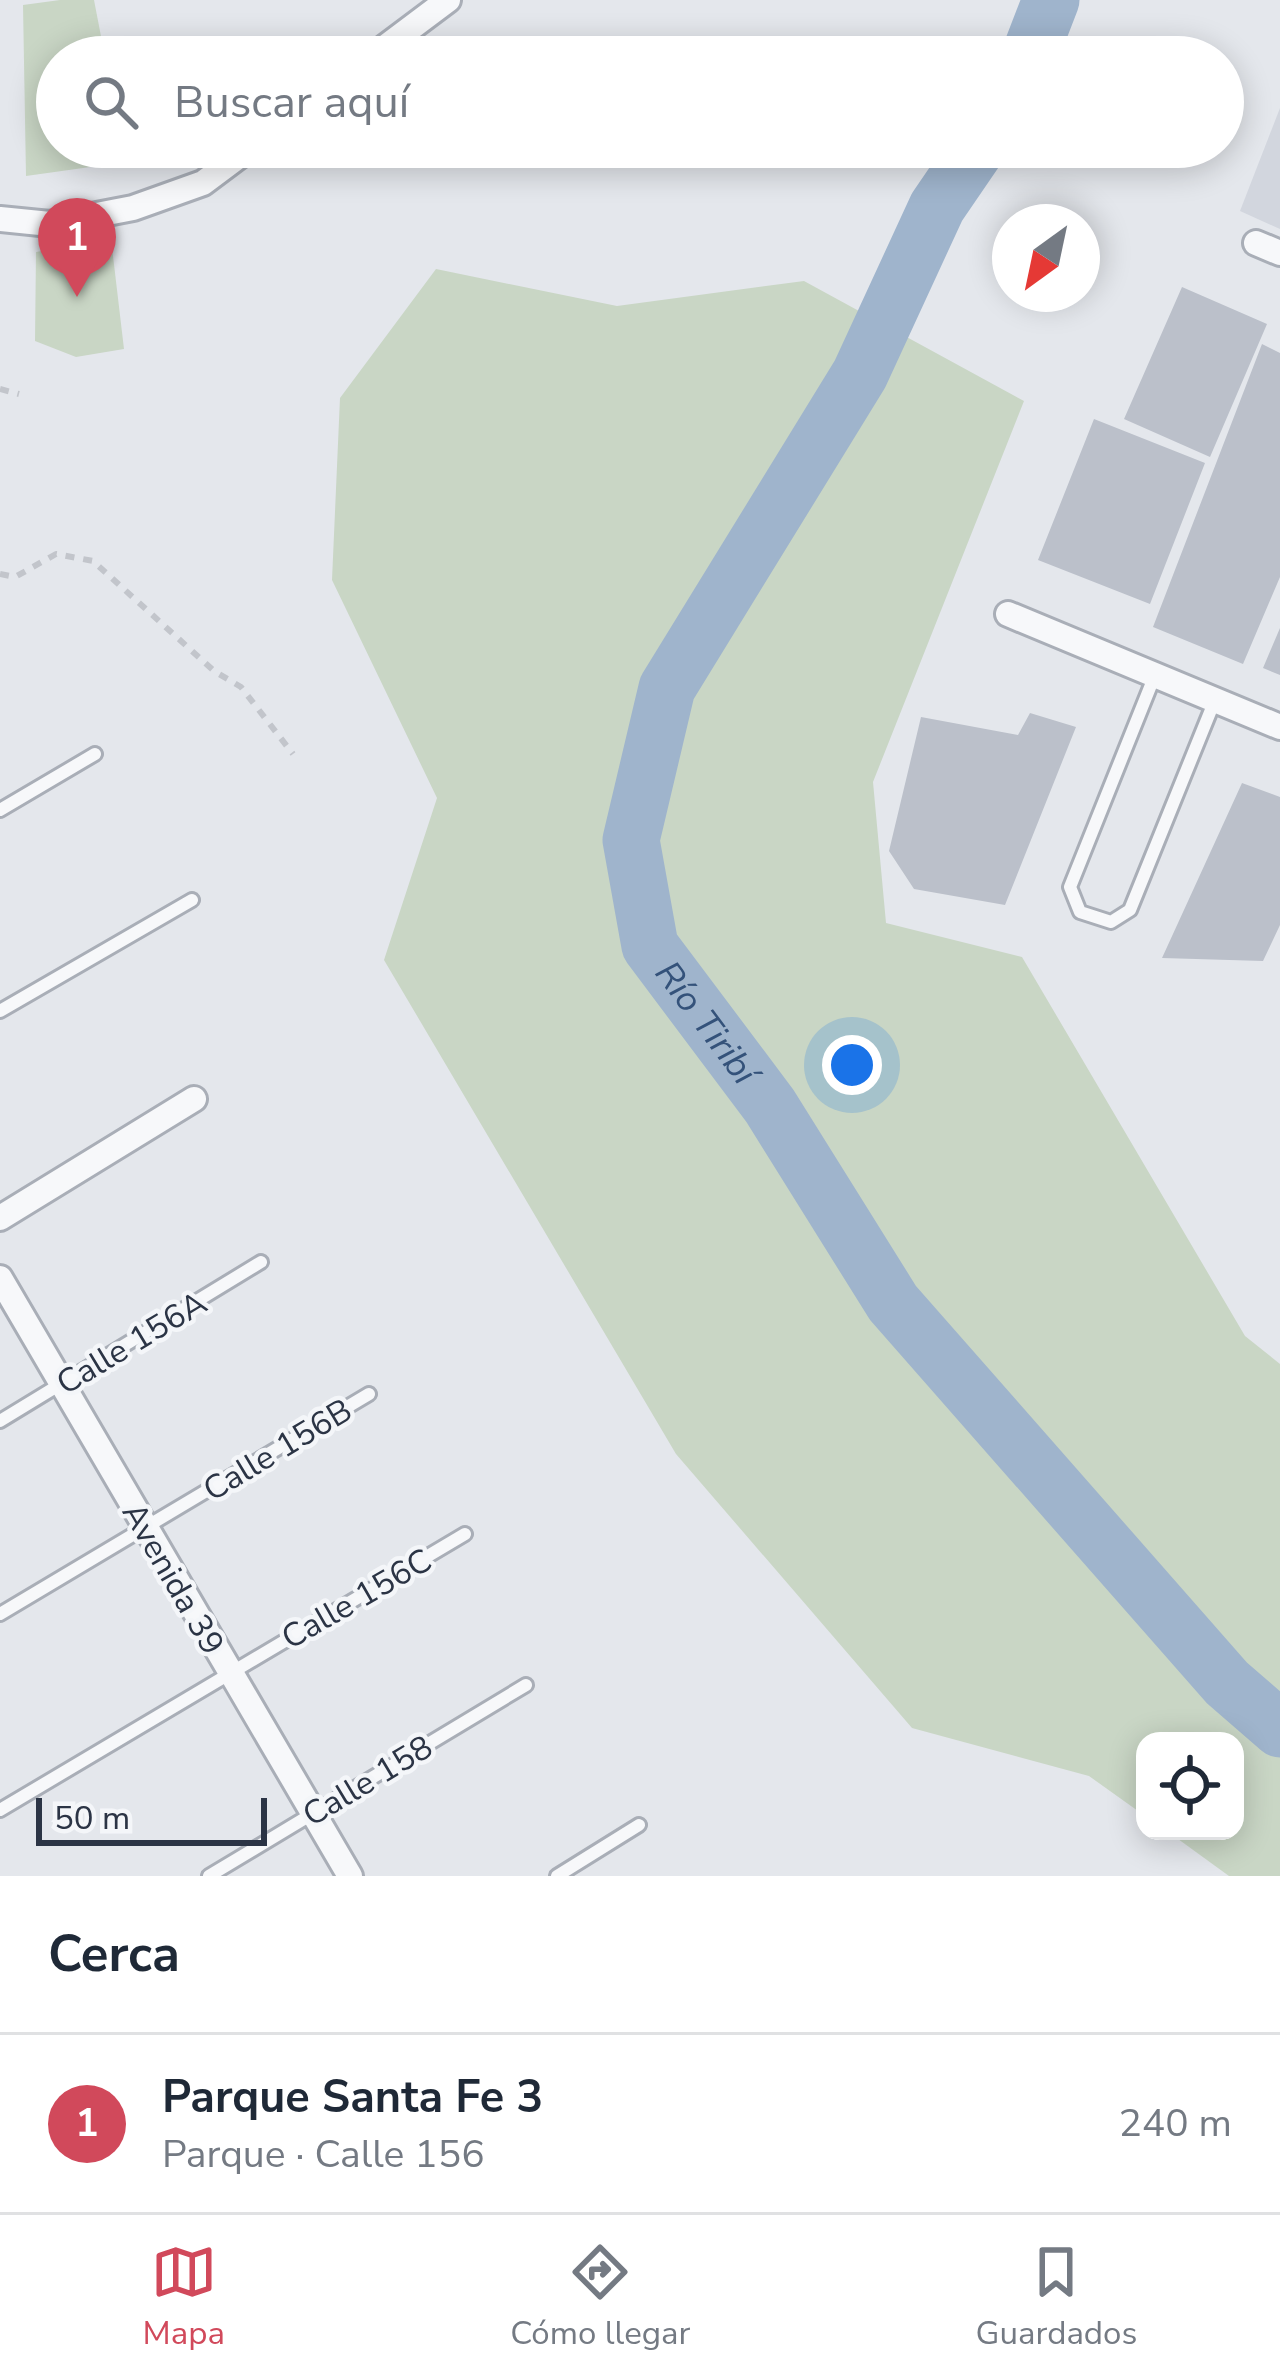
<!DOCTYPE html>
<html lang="es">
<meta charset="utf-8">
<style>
:root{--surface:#fff;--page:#f2f2f3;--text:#1f2937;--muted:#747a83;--line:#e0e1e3;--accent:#d1495b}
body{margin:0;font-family:"Nunito Sans",sans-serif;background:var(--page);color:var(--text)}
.controls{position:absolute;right:36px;bottom:36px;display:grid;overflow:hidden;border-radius:24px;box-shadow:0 6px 30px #0003}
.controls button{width:108px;height:108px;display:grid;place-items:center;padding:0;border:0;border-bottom:3px solid var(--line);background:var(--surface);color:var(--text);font:60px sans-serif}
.compass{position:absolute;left:992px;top:204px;width:108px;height:108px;border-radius:50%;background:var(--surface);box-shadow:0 6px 30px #0003;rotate:213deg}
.scale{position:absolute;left:36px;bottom:30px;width:231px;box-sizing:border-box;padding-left:12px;border:6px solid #2b3445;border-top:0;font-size:33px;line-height:42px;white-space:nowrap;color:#2b3445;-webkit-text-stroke:9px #f4f6f9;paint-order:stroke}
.you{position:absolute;left:852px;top:1065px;width:42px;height:42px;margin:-30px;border:9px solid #fff;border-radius:50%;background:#1a73e8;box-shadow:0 0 0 18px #1a73e833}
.badge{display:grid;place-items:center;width:78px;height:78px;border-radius:50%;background:var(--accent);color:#fff;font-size:39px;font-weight:700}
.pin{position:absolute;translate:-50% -99px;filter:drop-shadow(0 3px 6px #0008)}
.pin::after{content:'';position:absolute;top:63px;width:42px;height:36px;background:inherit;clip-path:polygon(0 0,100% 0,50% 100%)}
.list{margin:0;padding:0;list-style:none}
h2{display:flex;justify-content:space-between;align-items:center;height:156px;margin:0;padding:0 48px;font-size:51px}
h2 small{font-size:39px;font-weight:400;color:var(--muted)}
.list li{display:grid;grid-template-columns:78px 1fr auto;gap:36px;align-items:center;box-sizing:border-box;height:180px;padding:0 48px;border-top:3px solid var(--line)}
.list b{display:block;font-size:45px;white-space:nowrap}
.list p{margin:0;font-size:39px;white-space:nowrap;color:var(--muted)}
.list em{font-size:39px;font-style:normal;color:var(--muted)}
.icon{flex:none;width:66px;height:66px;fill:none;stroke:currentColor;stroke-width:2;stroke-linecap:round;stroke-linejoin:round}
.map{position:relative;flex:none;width:1280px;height:1876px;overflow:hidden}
.search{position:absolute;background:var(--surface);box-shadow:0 6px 30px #0003;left:36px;right:36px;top:36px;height:132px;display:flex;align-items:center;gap:30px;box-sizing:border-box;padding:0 42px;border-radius:66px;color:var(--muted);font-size:45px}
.sheet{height:336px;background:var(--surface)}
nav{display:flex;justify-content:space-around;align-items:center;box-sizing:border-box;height:168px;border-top:3px solid var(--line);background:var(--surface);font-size:33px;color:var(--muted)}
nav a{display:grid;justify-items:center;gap:6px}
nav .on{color:var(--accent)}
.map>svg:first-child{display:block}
</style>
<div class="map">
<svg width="1280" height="1876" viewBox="0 0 1280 1876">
<rect width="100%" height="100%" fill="#e4e7ec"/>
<path fill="#d2d6de" d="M 1280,108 L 1280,229 L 1240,211 Z"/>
<path fill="#c9d6c5" d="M 60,0 L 94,0 L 105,57 L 57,57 L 57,147 L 123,147 L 126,162 L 26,176 L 23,5 Z
M 111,239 L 124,349 L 76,357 L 35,341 L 36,252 Z
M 436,269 L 617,306 L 804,281 L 1024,401 L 873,782 L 886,923 L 1022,957 L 1245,1336 L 1280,1364 L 1280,1876 L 1229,1876 L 1167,1831 L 1235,1831 L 1235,1741 L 1145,1741 L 1145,1816 L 1089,1776 L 912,1728 L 676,1454 L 384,960 L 437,798 L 332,580 L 340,398 Z"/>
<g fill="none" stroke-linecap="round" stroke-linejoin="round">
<g stroke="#9fb4cc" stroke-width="57">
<path d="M 1029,57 L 1051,0"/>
<path id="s1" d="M 978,147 L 937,207 L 860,374 L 667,688 L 631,840 L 650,946 L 770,1106 L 893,1303 L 1227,1683 L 1280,1729"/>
</g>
</g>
<path fill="#bbc0ca" d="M 1182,287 L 1267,324 L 1210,457 L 1124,419 Z
M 1262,344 L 1280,353 L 1280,577 L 1243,664 L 1153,627 Z
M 1094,419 L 1205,463 L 1150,604 L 1038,560 Z
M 1280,628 L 1280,675 L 1263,668 Z
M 1030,713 L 1076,727 L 1005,905 L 914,889 L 889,851 L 921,717 L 1018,735 Z
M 1242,783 L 1280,797 L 1280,925 L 1263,961 L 1162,958 Z"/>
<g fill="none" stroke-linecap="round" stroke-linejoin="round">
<defs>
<path id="service" d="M 1155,675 L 1070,887 L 1080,912 L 1111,922 L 1130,910 L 1215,700
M 0,810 L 95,754
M 0,1011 L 192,900
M 0,1421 L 261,1262
M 0,1614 L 369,1394
M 0,1810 L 465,1534
M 209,1876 L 526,1685
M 557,1876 L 639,1825"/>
<path id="minor" d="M 372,57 L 448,0
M 0,219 L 50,224 L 133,208 L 203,183 L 251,147
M 1256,243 L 1280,253
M 1008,614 L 1280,727
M 0,1218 L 194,1099
M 0,1278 L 350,1876"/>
</defs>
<use href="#service" stroke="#a9aeb7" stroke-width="18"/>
<use href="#minor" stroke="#a9aeb7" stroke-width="30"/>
<path stroke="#c2c5cb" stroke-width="6" stroke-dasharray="9 9" stroke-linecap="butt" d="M 0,389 L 19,394
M 0,574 L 15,577 L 56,554 L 93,561 L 214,671 L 241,687 L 293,754"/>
<use href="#service" stroke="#f7f8fa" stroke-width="12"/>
<use href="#minor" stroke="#f7f8fa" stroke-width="24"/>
</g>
<g text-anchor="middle" stroke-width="9" stroke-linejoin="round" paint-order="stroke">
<g font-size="33" fill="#2b3445" stroke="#f4f6f9">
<text transform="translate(131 1342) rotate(-31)" y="12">Calle 156A</text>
<text transform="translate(277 1449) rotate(-31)" y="12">Calle 156B</text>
<text transform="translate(174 1578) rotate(60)" y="12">Avenida 39</text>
<text transform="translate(356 1598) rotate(-30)" y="12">Calle 156C</text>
<text transform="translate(367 1780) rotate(-31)" y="12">Calle 158</text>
</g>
<g font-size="36" font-style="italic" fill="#34527a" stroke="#f4f6f9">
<text dy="13" stroke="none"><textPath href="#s1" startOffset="984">Río Tiribí</textPath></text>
</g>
</g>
</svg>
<div class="controls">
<button><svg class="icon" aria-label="locate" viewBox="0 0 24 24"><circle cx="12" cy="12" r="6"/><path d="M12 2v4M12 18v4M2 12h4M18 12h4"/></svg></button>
</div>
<svg class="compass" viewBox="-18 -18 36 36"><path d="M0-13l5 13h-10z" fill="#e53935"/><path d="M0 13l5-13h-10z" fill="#747a83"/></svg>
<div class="scale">50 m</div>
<div class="you"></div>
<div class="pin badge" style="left:77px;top:297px">1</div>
<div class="search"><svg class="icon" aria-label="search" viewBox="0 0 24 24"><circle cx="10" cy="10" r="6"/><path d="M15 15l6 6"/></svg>Buscar aquí</div>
</div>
<section class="sheet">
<h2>Cerca<small></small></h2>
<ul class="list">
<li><span class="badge">1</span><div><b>Parque Santa Fe 3</b><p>Parque · Calle 156</p></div><em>240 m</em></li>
</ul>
</section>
<nav>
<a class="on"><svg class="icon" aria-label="map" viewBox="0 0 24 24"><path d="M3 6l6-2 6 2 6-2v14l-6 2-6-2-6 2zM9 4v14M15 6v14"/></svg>Mapa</a>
<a><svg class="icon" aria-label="directions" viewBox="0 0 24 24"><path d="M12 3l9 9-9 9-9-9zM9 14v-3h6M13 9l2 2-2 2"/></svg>Cómo llegar</a>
<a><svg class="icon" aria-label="saved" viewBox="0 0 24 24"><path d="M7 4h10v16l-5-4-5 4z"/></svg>Guardados</a>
</nav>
